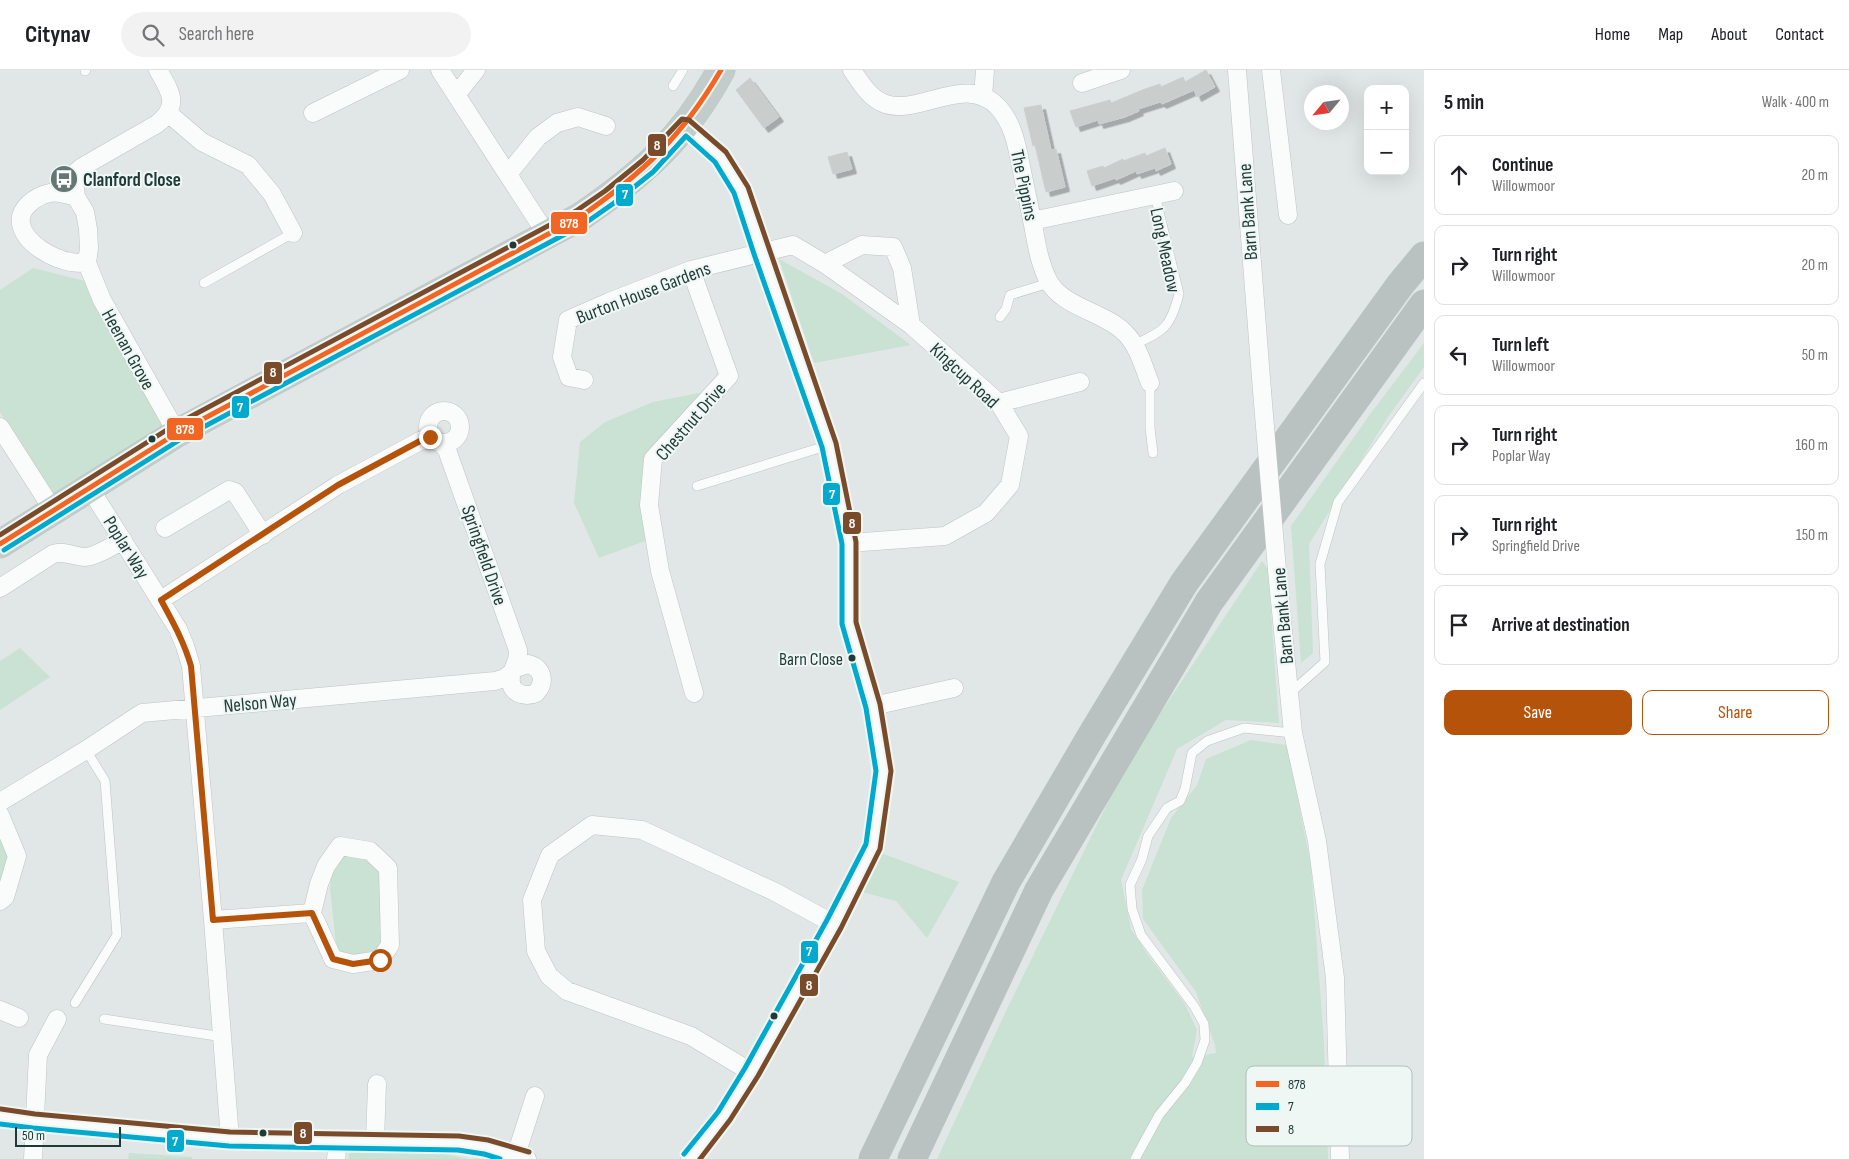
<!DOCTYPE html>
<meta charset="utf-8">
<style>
:root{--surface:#fff;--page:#f2f2f2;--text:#202124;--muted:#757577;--line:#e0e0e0;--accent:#b45309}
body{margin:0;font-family:"Sofia Sans Condensed",sans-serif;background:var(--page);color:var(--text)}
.controls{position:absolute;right:15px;top:15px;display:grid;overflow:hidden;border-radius:10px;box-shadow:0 5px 20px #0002}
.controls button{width:45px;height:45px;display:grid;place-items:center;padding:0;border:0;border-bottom:1px solid var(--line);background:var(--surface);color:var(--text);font:25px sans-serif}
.compass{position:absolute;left:1304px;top:15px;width:45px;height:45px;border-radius:50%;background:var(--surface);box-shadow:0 5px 20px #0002;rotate:241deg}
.scale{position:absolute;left:15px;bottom:12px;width:106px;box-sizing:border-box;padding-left:5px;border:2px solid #1f3b37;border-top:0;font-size:14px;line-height:18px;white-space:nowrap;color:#1f3b37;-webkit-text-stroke:4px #eff7f4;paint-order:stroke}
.stop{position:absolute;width:15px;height:15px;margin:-11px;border:4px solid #b45309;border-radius:50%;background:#fff}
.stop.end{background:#b45309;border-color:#fff;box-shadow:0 1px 5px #0008}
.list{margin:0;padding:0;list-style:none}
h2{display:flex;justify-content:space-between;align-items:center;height:65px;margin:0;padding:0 20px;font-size:21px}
h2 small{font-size:16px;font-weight:400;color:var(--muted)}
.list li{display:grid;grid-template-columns:32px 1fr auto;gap:15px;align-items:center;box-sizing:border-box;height:80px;margin:0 10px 10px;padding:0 10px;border:1px solid var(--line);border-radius:10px}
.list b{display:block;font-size:19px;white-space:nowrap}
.list p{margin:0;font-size:16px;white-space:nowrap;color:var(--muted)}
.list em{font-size:16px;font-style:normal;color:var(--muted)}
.actions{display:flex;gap:10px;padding:15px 20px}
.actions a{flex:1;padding:11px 0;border:1px solid var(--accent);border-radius:10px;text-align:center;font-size:18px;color:var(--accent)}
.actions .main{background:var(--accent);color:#fff}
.icon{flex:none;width:28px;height:28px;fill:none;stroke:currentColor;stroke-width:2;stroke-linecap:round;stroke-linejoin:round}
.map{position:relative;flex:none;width:1424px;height:1089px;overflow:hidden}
header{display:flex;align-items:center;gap:30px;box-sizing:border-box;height:70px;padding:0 25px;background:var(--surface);border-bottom:1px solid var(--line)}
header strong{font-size:24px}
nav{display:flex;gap:28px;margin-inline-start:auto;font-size:18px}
.search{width:350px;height:45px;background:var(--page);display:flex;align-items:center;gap:12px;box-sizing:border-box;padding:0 18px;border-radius:28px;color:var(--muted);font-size:19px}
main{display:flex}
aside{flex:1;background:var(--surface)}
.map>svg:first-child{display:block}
</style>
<header>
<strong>Citynav</strong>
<div class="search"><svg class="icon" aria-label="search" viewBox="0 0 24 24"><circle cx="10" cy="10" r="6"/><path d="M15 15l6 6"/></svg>Search here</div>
<nav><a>Home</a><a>Map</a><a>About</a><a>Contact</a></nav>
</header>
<main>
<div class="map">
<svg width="1424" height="1089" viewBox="0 0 1424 1089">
<defs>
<filter id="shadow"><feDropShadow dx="4.5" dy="4.5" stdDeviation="0" flood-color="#0004"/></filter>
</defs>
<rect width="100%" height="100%" fill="#e1e7e6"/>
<path fill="#c9e2d4" d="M 779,189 L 842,224 L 911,275 L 814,293 Z
M 33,198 L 85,211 L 113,267 L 167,358 L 54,432 L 0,342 L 0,220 Z
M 1424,273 L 1424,297 L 1388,347 L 1309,474 L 1313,583 L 1301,593 L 1291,456 L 1371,343 Z
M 709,321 L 643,407 L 645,471 L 599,488 L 574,433 L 580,372 L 605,352 L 653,332 Z
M 1262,491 L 1268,499 L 1279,653 L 1226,650 L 1177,679 L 1121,810 L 1131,859 L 1148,885 L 1185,934 L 1197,960 L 1192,987 L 1216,983 L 1215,975 L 1196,922 L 1143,849 L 1142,820 L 1171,748 L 1197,715 L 1206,689 L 1251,670 L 1287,675 L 1311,796 L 1324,973 L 1328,1089 L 937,1089 L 1007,939 L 1127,693 Z
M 20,578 L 50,607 L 0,640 L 0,591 Z
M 0,762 L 9,790 L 0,823 Z
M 341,782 L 364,786 L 382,798 L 390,875 C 369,892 362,890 337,884 L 330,818 L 333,793 Z
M 881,783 L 959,812 L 927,868 L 896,831 L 862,822 Z
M 349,1082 L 437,1082 L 469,1089 L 348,1089 Z
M 129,1083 L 192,1087 L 192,1089 L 128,1089 Z"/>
<path fill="#c9cecd" stroke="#cad0cf" filter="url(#shadow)" d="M 1206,0 L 1215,17 L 1197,27 L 1194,20 L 1162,34 L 1160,32 L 1138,39 L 1139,41 L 1125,47 L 1099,54 L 1098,50 L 1076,57 L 1070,41 L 1110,30 L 1111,33 L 1145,19 L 1160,14 L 1161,17 L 1183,7 L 1185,12 Z
M 750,8 L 779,47 L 764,58 L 736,20 Z
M 1041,35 L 1051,80 L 1056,79 L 1065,117 L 1046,122 L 1035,75 L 1033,76 L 1024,38 Z
M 1165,78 L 1171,94 L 1156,101 L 1155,98 L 1137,104 L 1136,101 L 1116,110 L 1115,108 L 1092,116 L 1087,101 L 1103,96 L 1104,98 L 1123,89 L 1123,91 L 1145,83 L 1146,86 Z
M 847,82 L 852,99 L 833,104 L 828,87 Z"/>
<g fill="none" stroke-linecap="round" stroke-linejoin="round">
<defs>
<path id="service" d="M 85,1 L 86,0
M 673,16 L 683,0
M 204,213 L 293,163
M 1000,247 L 1006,239 L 1010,225 L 1049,213
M 1135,274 C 1164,262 1171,256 1179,224 L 1155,125
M 1150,313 L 1150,358 L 1153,383
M 697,416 L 829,375
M 1289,624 L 1325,592 L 1320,494 L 1338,432 L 1424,313
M 75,933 L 117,865 L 105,711 L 86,680
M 104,949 L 223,967
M 1135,1089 L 1159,1045 L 1185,1013 L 1197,993 L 1205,970 L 1204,954 L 1194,936 L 1141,865 L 1132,839 L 1130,815 L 1142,789 L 1148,766 L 1167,738 L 1180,731 L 1185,719 L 1192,683 L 1207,671 L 1244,658 L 1293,663"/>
<path id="minor" d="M 158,0 C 170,21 181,35 157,54 L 82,97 L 75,103 L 74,111 L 76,127 L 85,142 L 88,159 L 89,178 L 87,193 L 102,230 L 177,363
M 440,0 L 547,165
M 852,0 C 860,12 869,27 883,33 C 917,48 965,2 998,37 C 1013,53 1017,76 1021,96 C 1025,117 1030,139 1034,160 C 1037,177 1040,194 1048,210 C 1061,237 1105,242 1125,263 C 1139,277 1143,296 1150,313
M 1237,0 L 1262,321
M 1271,0 L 1288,145
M 1082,13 L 1121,0
M 456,25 L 476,0
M 983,26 L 985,0
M 168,43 L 202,72 L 248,95 L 272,124 L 293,163
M 313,43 L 400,0
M 685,56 L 721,87 L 741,120 L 761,182 L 829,375 L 849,473 L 849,553 L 873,636 L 884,701 L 873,776 L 834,854 L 751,1002 L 724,1046 L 690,1089
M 508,104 L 538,67 L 557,53 L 578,47 L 606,56
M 76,127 C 68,125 59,121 50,123 C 36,126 18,138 21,154 C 25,174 53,189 71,192 C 76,193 82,193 87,193
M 1032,151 L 1174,121
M 825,194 L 862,175 L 893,177 L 902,198 L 911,255
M 691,200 L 729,306 L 653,389 L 649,435 L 660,501 L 694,623
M 584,310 L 569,307 L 562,287 L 568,250 L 609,232 L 691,200 L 793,175 L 825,194 L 911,255 L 999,333 L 1019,366 L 1010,415 L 986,443 L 945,466 L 849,473
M 999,333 L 1080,312
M428 357a16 16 0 1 1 32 0a16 16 0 1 1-32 0Z
M 0,357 L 53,440
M 442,374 L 447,380 L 518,580 C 519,595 512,596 511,607 C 508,623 525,628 536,623 C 546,612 543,598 528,594 L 516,598
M 89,417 L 178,559 L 185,576 L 191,596 L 213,850 L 230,1069
M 165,458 L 229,420 L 235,422 L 263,465
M 1277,500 L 1293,663 L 1317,771 L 1335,908 L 1340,1089
M 0,518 L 53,484 C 65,480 74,487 85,487 C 95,487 114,475 123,470
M 161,530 L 338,415 L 420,371 L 433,369
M 873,636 L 954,618
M 0,732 L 86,680 L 142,643 L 495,611 L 505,608 L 512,602
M 0,745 L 17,786 L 5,827 L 0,831
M 213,850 L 312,843 L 333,889 L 353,894 L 380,890 L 390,875 L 388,798 L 370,781 L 340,776 L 326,796 L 319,814 L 312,843
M 0,940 L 19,948
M 751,1002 L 691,966 L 567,921 L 549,906 L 536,881 L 532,830 L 550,785 L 592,755 L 642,760 L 775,822 L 834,854
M 0,1046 L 34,1051 L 230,1069 L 459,1073 L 486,1077 L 527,1089
M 375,1071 L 377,1014
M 516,1085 L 535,1026
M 33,1089 L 38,985 L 57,949
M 336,1089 L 338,1070"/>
<path id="trunk" d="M 0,474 L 177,363 L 580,147 C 642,105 685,67 721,0"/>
<path id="motorway" d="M 873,1089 L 1006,812 L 1093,663 L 1184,513 L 1400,215 L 1424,186
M 912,1089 L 1039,820 L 1209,532 L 1424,234"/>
</defs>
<use href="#service" stroke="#bec4c3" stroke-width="10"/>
<use href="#minor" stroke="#bec4c3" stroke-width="19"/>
<use href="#trunk" stroke="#bbc4c3" stroke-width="29"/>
<use href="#motorway" stroke="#bbc4c3" stroke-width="29"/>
<use href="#service" stroke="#fafbfb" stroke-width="9"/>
<use href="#minor" stroke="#fafbfb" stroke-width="18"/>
<use href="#trunk" stroke="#c2ccca" stroke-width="28"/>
<use href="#motorway" stroke="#b9c2c1" stroke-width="28"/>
<defs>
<path id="minor-bridge" d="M 1262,321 L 1277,500"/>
</defs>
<use href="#minor-bridge" stroke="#bec4c3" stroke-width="19" stroke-linecap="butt"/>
<use href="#minor-bridge" stroke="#fafbfb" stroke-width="18"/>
<defs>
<path id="bus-1" d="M 0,474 L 177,363 L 580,147 C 643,103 682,67 721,0"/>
<path id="bus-2" d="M 4,480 L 181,369 L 584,154 L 614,133 L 653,102 L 686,66 L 715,92 L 734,123 L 754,184 L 822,377 L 842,474 L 842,554 L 866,638 L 876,701 L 866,774 L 827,850 L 745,998 L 718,1042 L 684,1084
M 0,1054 L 33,1058 L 229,1076 L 458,1080 L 484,1084 L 500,1089"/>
<path id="bus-3" d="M 0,465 L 173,356 L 576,141 L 605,121 L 643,90 L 682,49 L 689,50 L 726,82 L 748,117 L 836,373 L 856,472 L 856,552 L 880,634 L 891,701 L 880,779 L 841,858 L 758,1006 L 730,1050 L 700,1089
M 1,1039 L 35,1044 L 230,1062 L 459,1066 L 488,1070 L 529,1082"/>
</defs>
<use href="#bus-1" stroke="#eff7f4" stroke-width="9"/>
<use href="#bus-2" stroke="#eff7f4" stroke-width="9"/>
<use href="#bus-3" stroke="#eff7f4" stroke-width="9"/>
<use href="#bus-1" stroke="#f26522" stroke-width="5"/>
<use href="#bus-2" stroke="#00a9ce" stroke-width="5"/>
<use href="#bus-3" stroke="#7a4b2a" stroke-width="5"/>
</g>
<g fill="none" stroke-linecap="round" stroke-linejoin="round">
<path stroke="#b45309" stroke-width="6" d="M 380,890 L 353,894 L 333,889 L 312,843 L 213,850 L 191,596 C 184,572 173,552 161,530 L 338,415 L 420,371 L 433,369 L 430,367"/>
</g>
<defs>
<symbol id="bus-disc" viewBox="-11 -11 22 22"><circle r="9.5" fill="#637774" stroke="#eff7f4"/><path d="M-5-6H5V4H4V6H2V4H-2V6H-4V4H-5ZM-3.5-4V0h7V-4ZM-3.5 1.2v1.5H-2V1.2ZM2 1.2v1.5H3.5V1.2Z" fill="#fff"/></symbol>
</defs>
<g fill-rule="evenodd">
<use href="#bus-disc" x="48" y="93" width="32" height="32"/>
</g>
<g fill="#1f3b37" stroke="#eff7f4" stroke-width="2">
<circle cx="513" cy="175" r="4.5"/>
<circle cx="152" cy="369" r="4.5"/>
<circle cx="852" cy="588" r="4.5"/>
<circle cx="774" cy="946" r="4.5"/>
<circle cx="263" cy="1063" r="4.5"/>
</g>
<g text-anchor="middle" stroke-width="4" stroke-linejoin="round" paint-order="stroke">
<g font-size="18" fill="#1f3b37" stroke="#eff7f4" text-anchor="end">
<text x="843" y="595">Barn Close</text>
</g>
<g font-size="19" font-weight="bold" fill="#1f3b37" stroke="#eff7f4" text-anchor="start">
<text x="83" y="116">Clanford Close</text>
</g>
<g font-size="19" fill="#1f3b37" stroke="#eff7f4">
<text transform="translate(1025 115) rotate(78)" y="7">The Pippins</text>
<text transform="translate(1247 142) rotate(-94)" y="7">Barn Bank Lane</text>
<text transform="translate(1166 180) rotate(78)" y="7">Long Meadow</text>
<text transform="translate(643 222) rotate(-21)" y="7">Burton House Gardens</text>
<text transform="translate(129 279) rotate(61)" y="7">Heenan Grove</text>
<text transform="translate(965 305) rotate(43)" y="7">Kingcup Road</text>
<text transform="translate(690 351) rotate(-49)" y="7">Chestnut Drive</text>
<text transform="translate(127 477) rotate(58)" y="7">Poplar Way</text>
<text transform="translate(485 485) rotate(71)" y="7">Springfield Drive</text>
<text transform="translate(1282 546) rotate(-95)" y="7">Barn Bank Lane</text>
<text transform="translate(260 632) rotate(-5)" y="7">Nelson Way</text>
</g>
</g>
<rect x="1246" y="996" width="166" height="80" rx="8" fill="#eff7f4" stroke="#b1bfbb" stroke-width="1"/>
<rect x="1256" y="1011" width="23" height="6" fill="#f26522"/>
<rect x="1256" y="1033" width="23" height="7" fill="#00a9ce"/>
<rect x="1256" y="1056" width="23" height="6" fill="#7a4b2a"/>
<g font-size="14" fill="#1f3b37">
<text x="1288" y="1019">878</text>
<text x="1288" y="1041">7</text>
<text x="1288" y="1064">8</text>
</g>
<g stroke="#eff7f4" stroke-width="2">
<rect x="647" y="63" width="20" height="24" rx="5" fill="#7a4b2a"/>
<rect x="615" y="113" width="19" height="24" rx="5" fill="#00a9ce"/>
<rect x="550" y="141" width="38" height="24" rx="5" fill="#f26522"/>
<rect x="263" y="291" width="20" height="24" rx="5" fill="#7a4b2a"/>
<rect x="231" y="325" width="19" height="24" rx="5" fill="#00a9ce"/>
<rect x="166" y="347" width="38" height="24" rx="5" fill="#f26522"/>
<rect x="822" y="412" width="19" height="24" rx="5" fill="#00a9ce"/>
<rect x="842" y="441" width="20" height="24" rx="5" fill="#7a4b2a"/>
<rect x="800" y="870" width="19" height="24" rx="5" fill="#00a9ce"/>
<rect x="799" y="903" width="20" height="24" rx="5" fill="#7a4b2a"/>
<rect x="293" y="1051" width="20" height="24" rx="5" fill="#7a4b2a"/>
<rect x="166" y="1059" width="19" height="24" rx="5" fill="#00a9ce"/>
</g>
<g font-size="14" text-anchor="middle" font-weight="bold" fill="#fff">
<text x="657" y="80">8</text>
<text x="625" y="129">7</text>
<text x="569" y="158">878</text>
<text x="273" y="307">8</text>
<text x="240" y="342">7</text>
<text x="185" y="364">878</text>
<text x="832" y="429">7</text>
<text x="852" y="458">8</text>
<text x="809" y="886">7</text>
<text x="809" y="920">8</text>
<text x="303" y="1068">8</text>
<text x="175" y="1076">7</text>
</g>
</svg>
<div class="controls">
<button>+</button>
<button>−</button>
</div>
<svg class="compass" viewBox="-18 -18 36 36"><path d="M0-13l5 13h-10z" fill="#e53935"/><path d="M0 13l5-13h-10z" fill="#757577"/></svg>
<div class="scale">50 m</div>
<div class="stop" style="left:380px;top:890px"></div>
<div class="stop end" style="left:430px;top:367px"></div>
</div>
<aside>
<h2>5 min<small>Walk · 400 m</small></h2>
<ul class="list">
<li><svg class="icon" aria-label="ahead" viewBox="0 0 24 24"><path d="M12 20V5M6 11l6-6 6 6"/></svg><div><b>Continue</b><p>Willowmoor</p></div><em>20 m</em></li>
<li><svg class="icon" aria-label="right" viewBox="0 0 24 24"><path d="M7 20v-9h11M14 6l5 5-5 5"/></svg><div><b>Turn right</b><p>Willowmoor</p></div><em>20 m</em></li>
<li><svg class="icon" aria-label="left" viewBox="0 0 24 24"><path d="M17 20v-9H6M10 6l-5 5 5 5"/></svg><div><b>Turn left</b><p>Willowmoor</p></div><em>50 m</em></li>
<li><svg class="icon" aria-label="right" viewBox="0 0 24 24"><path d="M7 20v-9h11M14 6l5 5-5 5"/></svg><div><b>Turn right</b><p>Poplar Way</p></div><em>160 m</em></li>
<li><svg class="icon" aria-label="right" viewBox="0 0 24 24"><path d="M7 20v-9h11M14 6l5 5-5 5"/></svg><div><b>Turn right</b><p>Springfield Drive</p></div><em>150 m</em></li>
<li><svg class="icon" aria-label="arrive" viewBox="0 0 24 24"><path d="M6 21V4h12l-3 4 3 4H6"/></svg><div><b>Arrive at destination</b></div></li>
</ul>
<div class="actions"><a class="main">Save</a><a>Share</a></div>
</aside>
</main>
